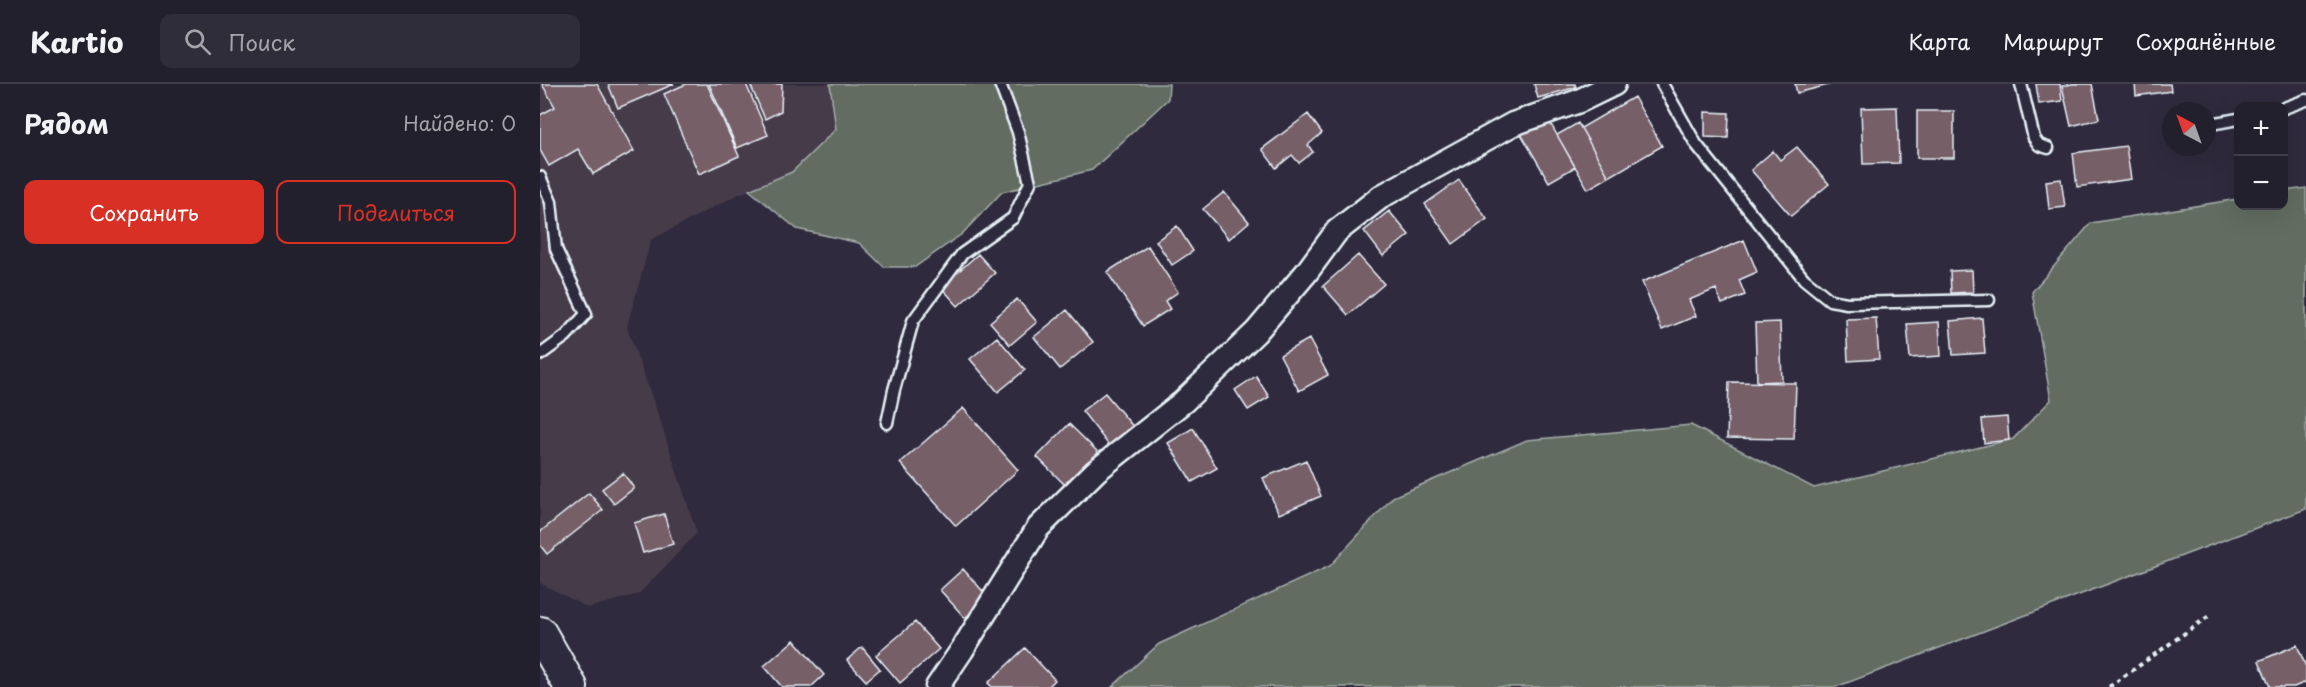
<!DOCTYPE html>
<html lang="ru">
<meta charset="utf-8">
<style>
:root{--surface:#23202e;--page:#2f2d3a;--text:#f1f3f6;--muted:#a3a3aa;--line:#403e4a;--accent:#d93025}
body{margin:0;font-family:"Playpen Sans",sans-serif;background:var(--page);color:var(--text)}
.controls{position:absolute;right:18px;top:18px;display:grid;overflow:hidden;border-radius:12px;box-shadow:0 6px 24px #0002}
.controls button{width:54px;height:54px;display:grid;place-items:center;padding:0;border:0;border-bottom:2px solid var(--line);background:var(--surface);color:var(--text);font:30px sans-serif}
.compass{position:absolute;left:1622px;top:18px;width:54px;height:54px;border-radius:50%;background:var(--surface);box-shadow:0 6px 24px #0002;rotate:319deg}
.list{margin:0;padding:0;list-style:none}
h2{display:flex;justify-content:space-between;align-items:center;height:78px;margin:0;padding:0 24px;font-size:26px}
h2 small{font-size:20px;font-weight:400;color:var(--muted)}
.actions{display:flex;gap:12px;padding:18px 24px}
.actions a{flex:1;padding:14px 0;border:2px solid var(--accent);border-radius:12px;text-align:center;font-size:21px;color:var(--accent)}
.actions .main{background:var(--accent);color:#fff}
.icon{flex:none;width:33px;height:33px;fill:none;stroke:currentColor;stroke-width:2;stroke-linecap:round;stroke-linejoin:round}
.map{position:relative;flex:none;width:1766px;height:603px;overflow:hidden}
header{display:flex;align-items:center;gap:36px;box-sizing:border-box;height:84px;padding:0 30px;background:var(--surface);border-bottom:2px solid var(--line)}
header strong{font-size:28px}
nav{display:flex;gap:33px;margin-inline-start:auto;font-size:21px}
.search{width:420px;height:54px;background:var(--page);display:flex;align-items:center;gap:15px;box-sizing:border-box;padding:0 21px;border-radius:12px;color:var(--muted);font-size:22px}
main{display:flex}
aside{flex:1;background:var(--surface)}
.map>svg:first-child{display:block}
</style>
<header>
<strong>Kartio</strong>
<div class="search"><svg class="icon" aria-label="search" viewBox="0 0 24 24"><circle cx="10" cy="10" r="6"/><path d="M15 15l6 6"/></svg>Поиск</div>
<nav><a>Карта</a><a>Маршрут</a><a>Сохранённые</a></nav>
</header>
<main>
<aside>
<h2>Рядом<small>Найдено: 0</small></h2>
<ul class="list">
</ul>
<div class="actions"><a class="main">Сохранить</a><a>Поделиться</a></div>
</aside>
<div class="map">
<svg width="1766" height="603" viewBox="0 0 1766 603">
<rect width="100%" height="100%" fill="#2f2a3d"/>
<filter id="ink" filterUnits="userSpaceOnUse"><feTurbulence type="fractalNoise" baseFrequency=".0167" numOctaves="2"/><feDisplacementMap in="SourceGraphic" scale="12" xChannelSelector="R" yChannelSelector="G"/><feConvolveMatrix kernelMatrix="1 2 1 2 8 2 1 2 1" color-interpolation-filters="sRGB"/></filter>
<g filter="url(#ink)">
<path fill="#453a4a" d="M 0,0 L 290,0 L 296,45 L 252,88 L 197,111 L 111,156 L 87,243 L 118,330 L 157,449 L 99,510 L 48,524 L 0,499 Z"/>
<path fill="#626c60" stroke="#a5aeac" stroke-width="1.5" d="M 290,0 L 629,0 L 628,15 L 552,86 L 462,108 L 422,150 L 375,183 L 344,183 L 319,159 L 257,145 L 209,106 L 252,88 L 296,45 Z
M 1766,104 L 1766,425 L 1296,603 L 572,603 L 619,560 L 790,482 L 853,413 L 987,356 L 1151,341 L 1274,404 L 1473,355 L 1511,316 L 1492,208 L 1551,139 L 1698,115 L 1698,122 L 1744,122 L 1744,107 Z"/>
<path fill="#775e68" stroke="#e8f1f8" stroke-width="1.5" d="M 2,0 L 57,0 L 94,67 L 53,90 L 38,65 L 9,82 L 0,66 L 0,31 L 15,23 Z
M 68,0 L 134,0 L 78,24 Z
M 146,0 L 167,0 L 199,72 L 159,90 L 124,10 Z
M 169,0 L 206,0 L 228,51 L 197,64 Z
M 210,0 L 242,0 L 241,27 L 225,35 Z
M 994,0 L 1035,0 L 1036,3 L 998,14 Z
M 1255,0 L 1292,0 L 1257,9 Z
M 1496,0 L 1520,0 L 1522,17 L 1499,20 Z
M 1532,0 L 1552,0 L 1559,35 L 1531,42 L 1522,2 Z
M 1595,0 L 1630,0 L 1631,7 L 1596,12 Z
M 1094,13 L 1122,62 L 1069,93 L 1041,44 Z
M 1357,23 L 1359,79 L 1323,80 L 1321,24 Z
M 1377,27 L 1414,27 L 1414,74 L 1377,74 Z
M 1165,28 L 1189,29 L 1188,54 L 1165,53 Z
M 768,30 L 782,49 L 768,61 L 773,68 L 759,79 L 752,71 L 736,84 L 722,65 Z
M 1008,35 L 1035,83 L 1009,98 L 981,50 Z
M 1038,39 L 1069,93 L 1048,105 L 1017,51 Z
M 1586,62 L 1591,95 L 1537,103 L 1533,69 Z
M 1257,63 L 1289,100 L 1251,132 L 1211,86 L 1233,67 L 1240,76 Z
M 1521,95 L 1525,123 L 1509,125 L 1506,97 Z
M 919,96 L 947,135 L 913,160 L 885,120 Z
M 684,108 L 709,138 L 689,155 L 663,125 Z
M 849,127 L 869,151 L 843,172 L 824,147 Z
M 637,142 L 653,167 L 632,181 L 616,157 Z
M 1204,156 L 1217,188 L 1199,196 L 1205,211 L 1182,220 L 1176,205 L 1149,216 L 1156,232 L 1122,246 L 1102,198 Z
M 608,162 L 638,208 L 625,217 L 630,225 L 603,242 L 567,188 Z
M 438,170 L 455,189 L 418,222 L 401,203 Z
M 818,171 L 844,200 L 808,231 L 783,202 Z
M 1432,186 L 1433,208 L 1411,209 L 1410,187 Z
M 477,215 L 497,238 L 470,261 L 450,238 Z
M 527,226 L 553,258 L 520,285 L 494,253 Z
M 1336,234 L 1339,275 L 1308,277 L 1306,235 Z
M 1442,234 L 1445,269 L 1413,271 L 1410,237 Z
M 1240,238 L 1242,297 L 1217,298 L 1215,239 Z
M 1399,238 L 1401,272 L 1370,274 L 1367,240 Z
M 457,253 L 485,286 L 458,308 L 430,275 Z
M 769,255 L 788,291 L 759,307 L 740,271 Z
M 716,292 L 729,313 L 708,326 L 695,306 Z
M 1189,298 L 1256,299 L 1254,355 L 1187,354 Z
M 565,309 L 595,345 L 571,364 L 542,327 Z
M 423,324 L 478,386 L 416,442 L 360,379 Z
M 1467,333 L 1469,356 L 1444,359 L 1442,335 Z
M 529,340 L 560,370 L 527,403 L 497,373 Z
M 653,344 L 677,384 L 652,398 L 628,359 Z
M 766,376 L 781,412 L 739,430 L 723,394 Z
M 83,389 L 94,404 L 74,420 L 62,405 Z
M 49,409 L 63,426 L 7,470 L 0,461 L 0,448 Z
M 124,430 L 133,460 L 103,469 L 94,439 Z
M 423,485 L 448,513 L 425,534 L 400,506 Z
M 375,538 L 399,565 L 360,599 L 336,571 Z
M 254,556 L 284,591 L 271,603 L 242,603 L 224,582 Z
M 1757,561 L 1766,583 L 1766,598 L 1754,603 L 1730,603 L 1719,577 Z
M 322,563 L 340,585 L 326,597 L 307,576 Z
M 485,564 L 515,596 L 508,603 L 452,603 L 448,599 Z"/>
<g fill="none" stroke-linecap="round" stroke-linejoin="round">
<defs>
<path id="service" d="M 1122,0 L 1156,60 L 1264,195 L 1290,216 L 1307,219 L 1449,216
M 1481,0 L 1494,54 L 1499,61 L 1508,64
M 1744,24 L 1766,16
M 1676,39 L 1698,35
M 0,93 L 11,118 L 16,165 L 46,230 L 26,252 L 0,271
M 347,339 L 354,306 L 373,237 L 422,170 L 473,134 L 490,99 L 478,48 L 460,0"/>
<path id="minor" d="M 397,603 L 422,566 L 498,444 L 556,387 L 643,318 L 716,248 L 766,189 L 797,147 L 842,112 L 973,40 L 1039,17 L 1074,0"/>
<path id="secondary" d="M 0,549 L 31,603"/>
</defs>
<use href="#service" stroke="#e8f1f8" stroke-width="15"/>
<use href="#minor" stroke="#e8f1f8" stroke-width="27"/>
<use href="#secondary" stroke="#e8f1f8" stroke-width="36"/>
<path stroke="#e8f1f8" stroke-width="4" stroke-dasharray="4.5 4.5" stroke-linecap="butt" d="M 1569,603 L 1669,532"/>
<use href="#service" stroke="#2f2a3d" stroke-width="10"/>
<use href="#minor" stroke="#2f2a3d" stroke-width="22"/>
<use href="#secondary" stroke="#2f2a3d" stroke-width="32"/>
</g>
</g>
</svg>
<div class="controls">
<button>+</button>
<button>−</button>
</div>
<svg class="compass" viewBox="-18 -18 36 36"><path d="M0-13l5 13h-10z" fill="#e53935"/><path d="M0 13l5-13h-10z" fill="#a3a3aa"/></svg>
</div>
</main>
